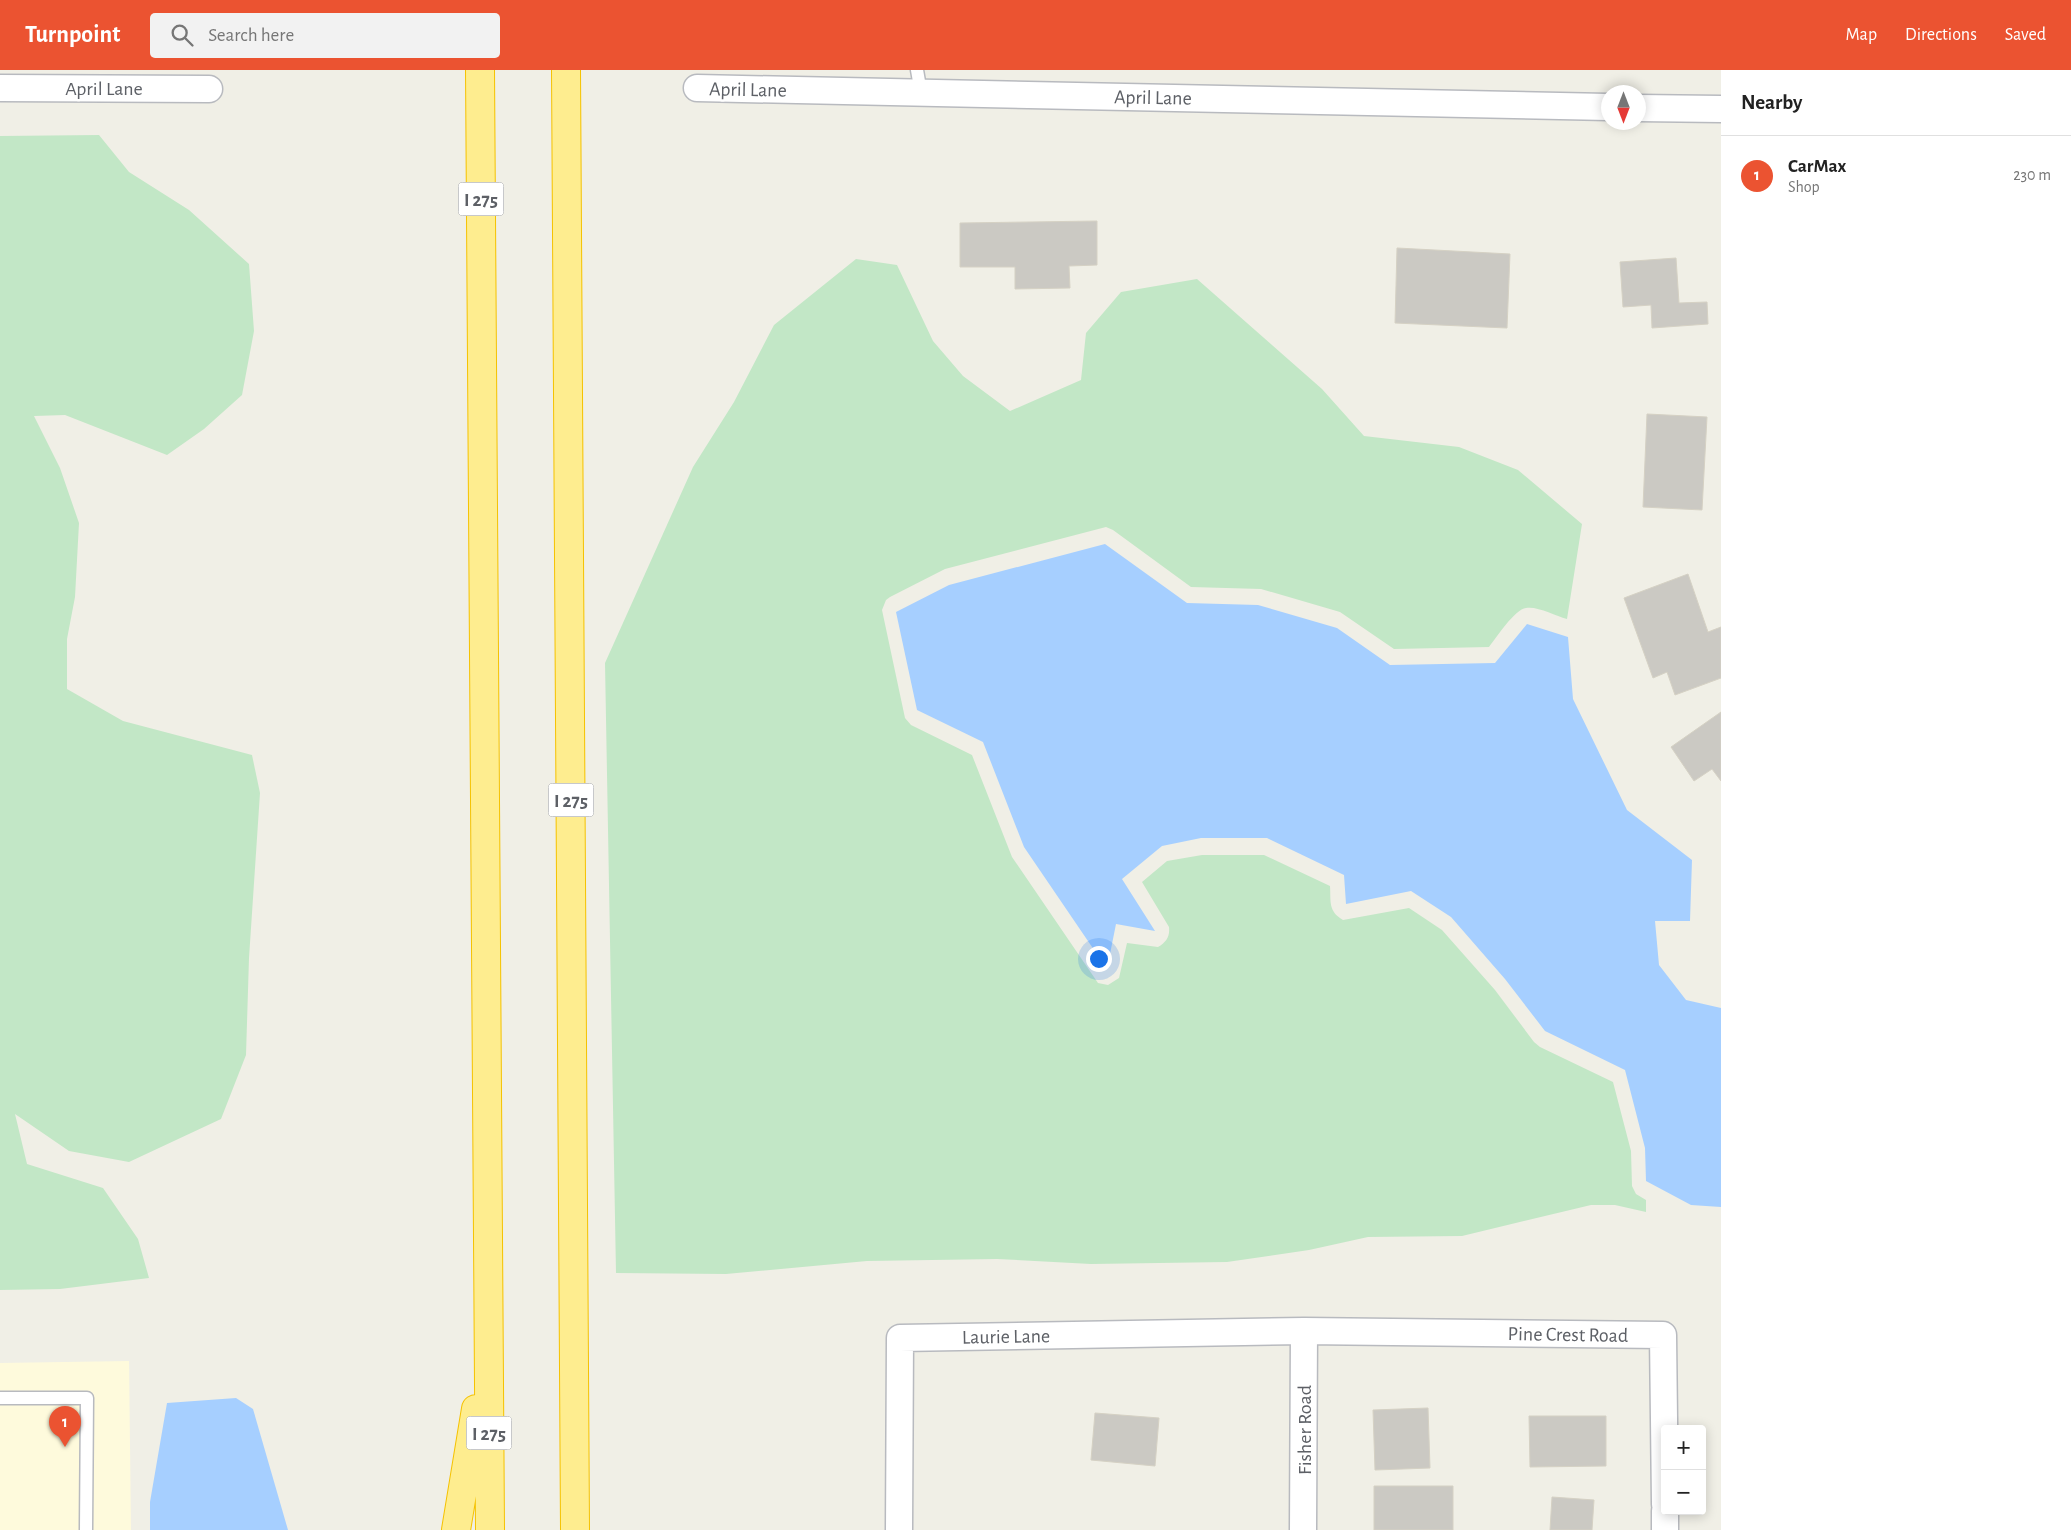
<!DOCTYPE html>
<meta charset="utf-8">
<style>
:root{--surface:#fff;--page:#f2f2f2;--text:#222;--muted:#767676;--line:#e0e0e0;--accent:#eb5331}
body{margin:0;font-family:"Alegreya Sans",sans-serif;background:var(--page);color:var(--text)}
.controls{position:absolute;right:15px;bottom:15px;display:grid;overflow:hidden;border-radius:5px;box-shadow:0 2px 12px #0003}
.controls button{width:45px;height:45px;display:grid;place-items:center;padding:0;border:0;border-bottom:1px solid var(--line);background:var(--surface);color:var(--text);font:25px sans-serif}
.compass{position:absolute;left:1601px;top:15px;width:45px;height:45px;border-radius:50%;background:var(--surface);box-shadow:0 2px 12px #0003;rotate:180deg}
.you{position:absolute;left:1098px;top:888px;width:18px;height:18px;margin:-12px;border:4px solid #fff;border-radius:50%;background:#1a73e8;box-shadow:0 0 0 8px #1a73e833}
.badge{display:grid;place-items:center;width:32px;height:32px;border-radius:50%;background:var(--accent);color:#fff;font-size:16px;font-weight:700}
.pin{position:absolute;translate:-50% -41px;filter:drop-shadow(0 1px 2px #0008)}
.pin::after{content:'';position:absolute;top:26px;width:18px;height:15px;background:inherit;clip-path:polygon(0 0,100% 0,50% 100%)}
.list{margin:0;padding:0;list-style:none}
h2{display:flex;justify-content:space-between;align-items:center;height:65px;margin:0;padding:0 20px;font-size:21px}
h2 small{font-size:16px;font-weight:400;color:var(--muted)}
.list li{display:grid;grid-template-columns:32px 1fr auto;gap:15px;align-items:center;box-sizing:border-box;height:80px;padding:0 20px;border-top:1px solid var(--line)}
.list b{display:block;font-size:19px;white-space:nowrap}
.list p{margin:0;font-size:16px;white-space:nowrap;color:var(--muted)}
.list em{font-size:16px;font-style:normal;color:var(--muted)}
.icon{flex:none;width:28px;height:28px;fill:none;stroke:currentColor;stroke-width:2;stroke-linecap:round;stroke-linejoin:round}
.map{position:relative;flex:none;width:1721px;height:1460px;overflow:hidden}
header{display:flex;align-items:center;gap:30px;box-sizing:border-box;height:70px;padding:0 25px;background:var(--accent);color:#fff}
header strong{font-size:24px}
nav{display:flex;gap:28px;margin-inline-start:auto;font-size:18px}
.search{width:350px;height:45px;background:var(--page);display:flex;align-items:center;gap:12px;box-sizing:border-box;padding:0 18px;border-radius:5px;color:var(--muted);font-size:19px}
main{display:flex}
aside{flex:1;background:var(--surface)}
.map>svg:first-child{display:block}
</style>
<header>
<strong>Turnpoint</strong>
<div class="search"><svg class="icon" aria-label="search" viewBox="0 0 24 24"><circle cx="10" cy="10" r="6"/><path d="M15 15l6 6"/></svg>Search here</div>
<nav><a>Map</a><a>Directions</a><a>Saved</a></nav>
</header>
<main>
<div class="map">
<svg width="1721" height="1460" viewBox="0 0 1721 1460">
<rect width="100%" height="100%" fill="#f0efe6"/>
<path fill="#fefadc" d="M 129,1291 L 131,1460 L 0,1460 L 0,1293 Z"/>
<path fill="#c2e7c6" d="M 99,65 L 129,102 L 189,140 L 249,194 L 254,261 L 242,325 L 204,359 L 167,385 L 65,345 L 34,346 L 60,398 L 79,453 L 75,527 L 67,569 L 67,619 L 123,651 L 252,685 L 260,723 L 249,888 L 246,985 L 221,1049 L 129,1092 L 69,1081 L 15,1044 L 27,1094 L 103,1118 L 138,1169 L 149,1208 L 60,1219 L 0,1220 L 0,66 Z
M 856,189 L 897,195 L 933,271 L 963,306 L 1010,341 L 1081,310 L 1086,263 L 1121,222 L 1197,209 L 1322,319 L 1364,366 L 1459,377 L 1518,400 L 1582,454 L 1567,549 C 1555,546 1538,536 1526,538 C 1515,539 1496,568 1489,577 L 1394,579 L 1340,542 L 1261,519 L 1191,517 L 1113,460 L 1106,457 L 945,499 L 890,527 L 886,530 L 882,540 L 905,648 L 911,655 L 972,685 L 1012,787 L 1098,913 L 1108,915 L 1119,908 L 1127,873 L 1158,877 C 1166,872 1170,867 1169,857 L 1142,812 L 1167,791 L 1202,785 L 1264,785 L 1330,816 C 1331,832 1328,841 1343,850 L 1409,838 L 1442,860 L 1495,920 L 1534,972 L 1540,977 L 1613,1012 L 1631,1081 L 1632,1116 L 1636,1124 L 1646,1130 L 1646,1142 L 1615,1135 L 1591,1135 L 1462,1166 L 1368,1167 L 1309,1180 L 1227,1192 L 1091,1194 L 997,1189 L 867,1191 L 726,1204 L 616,1203 L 605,593 L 693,397 L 734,332 L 774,255 Z"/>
<path fill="#a6cfff" d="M 1105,474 L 1187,533 L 1258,535 L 1337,558 L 1390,595 L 1495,593 L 1527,554 L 1568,567 L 1573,629 L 1627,740 L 1692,790 L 1690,851 L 1655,851 L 1659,895 L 1686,930 L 1721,938 L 1721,1137 L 1691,1135 L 1646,1111 L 1645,1078 L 1625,1000 L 1545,961 L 1505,909 L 1451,847 L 1411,821 L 1346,834 L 1344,805 L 1267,768 L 1201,768 L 1162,776 L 1122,809 L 1155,861 L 1116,854 L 1107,899 L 1024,777 L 983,672 L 917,640 L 896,542 L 949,515 Z
M 236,1328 L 253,1339 L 288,1460 L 150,1460 L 150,1432 L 167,1333 Z"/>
<path fill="#cbc9c3" stroke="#d5d1c4" d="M 1097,151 L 1097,195 L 1069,196 L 1070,218 L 1015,219 L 1015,197 L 960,197 L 960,153 Z
M 1397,178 L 1510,184 L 1507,258 L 1395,253 Z
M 1676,188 L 1679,233 L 1707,232 L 1708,254 L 1652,258 L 1651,235 L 1623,237 L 1620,192 Z
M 1647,344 L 1707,347 L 1702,440 L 1643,437 Z
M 1688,504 L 1708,562 L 1721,557 L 1721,608 L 1675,625 L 1667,602 L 1653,608 L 1624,528 Z
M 1721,642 L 1721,711 L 1712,699 L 1694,711 L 1671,677 Z
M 1428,1338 L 1430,1398 L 1375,1400 L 1373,1340 Z
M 1095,1343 L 1159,1348 L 1155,1396 L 1091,1390 Z
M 1529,1346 L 1606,1346 L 1606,1396 L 1530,1397 Z
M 1374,1416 L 1453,1416 L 1453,1460 L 1374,1460 Z
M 1552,1427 L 1594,1430 L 1592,1460 L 1550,1460 Z"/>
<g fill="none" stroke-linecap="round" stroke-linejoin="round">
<defs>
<path id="service" d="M 917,0 L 921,23
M 0,1328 L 87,1328 L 86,1460"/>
<path id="minor" d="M 0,18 L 209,19
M 697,18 L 1608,37
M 1638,38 L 1721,39
M 1665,1441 L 1665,1460
M 899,1460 L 900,1268 L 1304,1261 L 1663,1265 L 1665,1434
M 1303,1460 L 1304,1261"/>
<path id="motorway" d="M 480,0 L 490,1460
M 566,0 L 575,1460
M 456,1460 L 476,1339"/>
</defs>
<use href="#service" stroke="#b8babf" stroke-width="15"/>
<use href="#minor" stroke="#b8babf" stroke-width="29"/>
<use href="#motorway" stroke="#f5c200" stroke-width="30"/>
<use href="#service" stroke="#fff" stroke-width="12"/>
<use href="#minor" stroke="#fff" stroke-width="26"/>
<use href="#motorway" stroke="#feed8f" stroke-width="28"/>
</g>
<g text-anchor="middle" stroke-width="4.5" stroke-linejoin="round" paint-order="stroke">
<g fill="#fff" stroke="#8e9094" stroke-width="1">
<rect x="458.5" y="112.5" width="45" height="33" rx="4"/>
<rect x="548.5" y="713.5" width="45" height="33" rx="4"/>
<rect x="466.5" y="1346.5" width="45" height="33" rx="4"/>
</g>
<g font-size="19" font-weight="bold" fill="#5d6066">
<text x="481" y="136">I 275</text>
<text x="571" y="737">I 275</text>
<text x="489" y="1370">I 275</text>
</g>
<g font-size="20" fill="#5d6066" stroke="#fff">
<text x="104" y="25">April Lane</text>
<text transform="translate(748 19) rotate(1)" y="7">April Lane</text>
<text transform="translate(1153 27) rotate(1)" y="7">April Lane</text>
<text transform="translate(1568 1264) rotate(1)" y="7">Pine Crest Road</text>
<text transform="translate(1006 1266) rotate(-1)" y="7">Laurie Lane</text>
<text transform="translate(1304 1360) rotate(-90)" y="7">Fisher Road</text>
</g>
</g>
</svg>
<div class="controls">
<button>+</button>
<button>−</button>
</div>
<svg class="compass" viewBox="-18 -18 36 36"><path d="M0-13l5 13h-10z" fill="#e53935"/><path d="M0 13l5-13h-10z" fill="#767676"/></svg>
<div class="you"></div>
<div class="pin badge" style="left:65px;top:1377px">1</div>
</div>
<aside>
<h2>Nearby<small></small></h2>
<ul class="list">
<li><span class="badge">1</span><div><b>CarMax</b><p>Shop</p></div><em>230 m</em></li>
</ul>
</aside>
</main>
